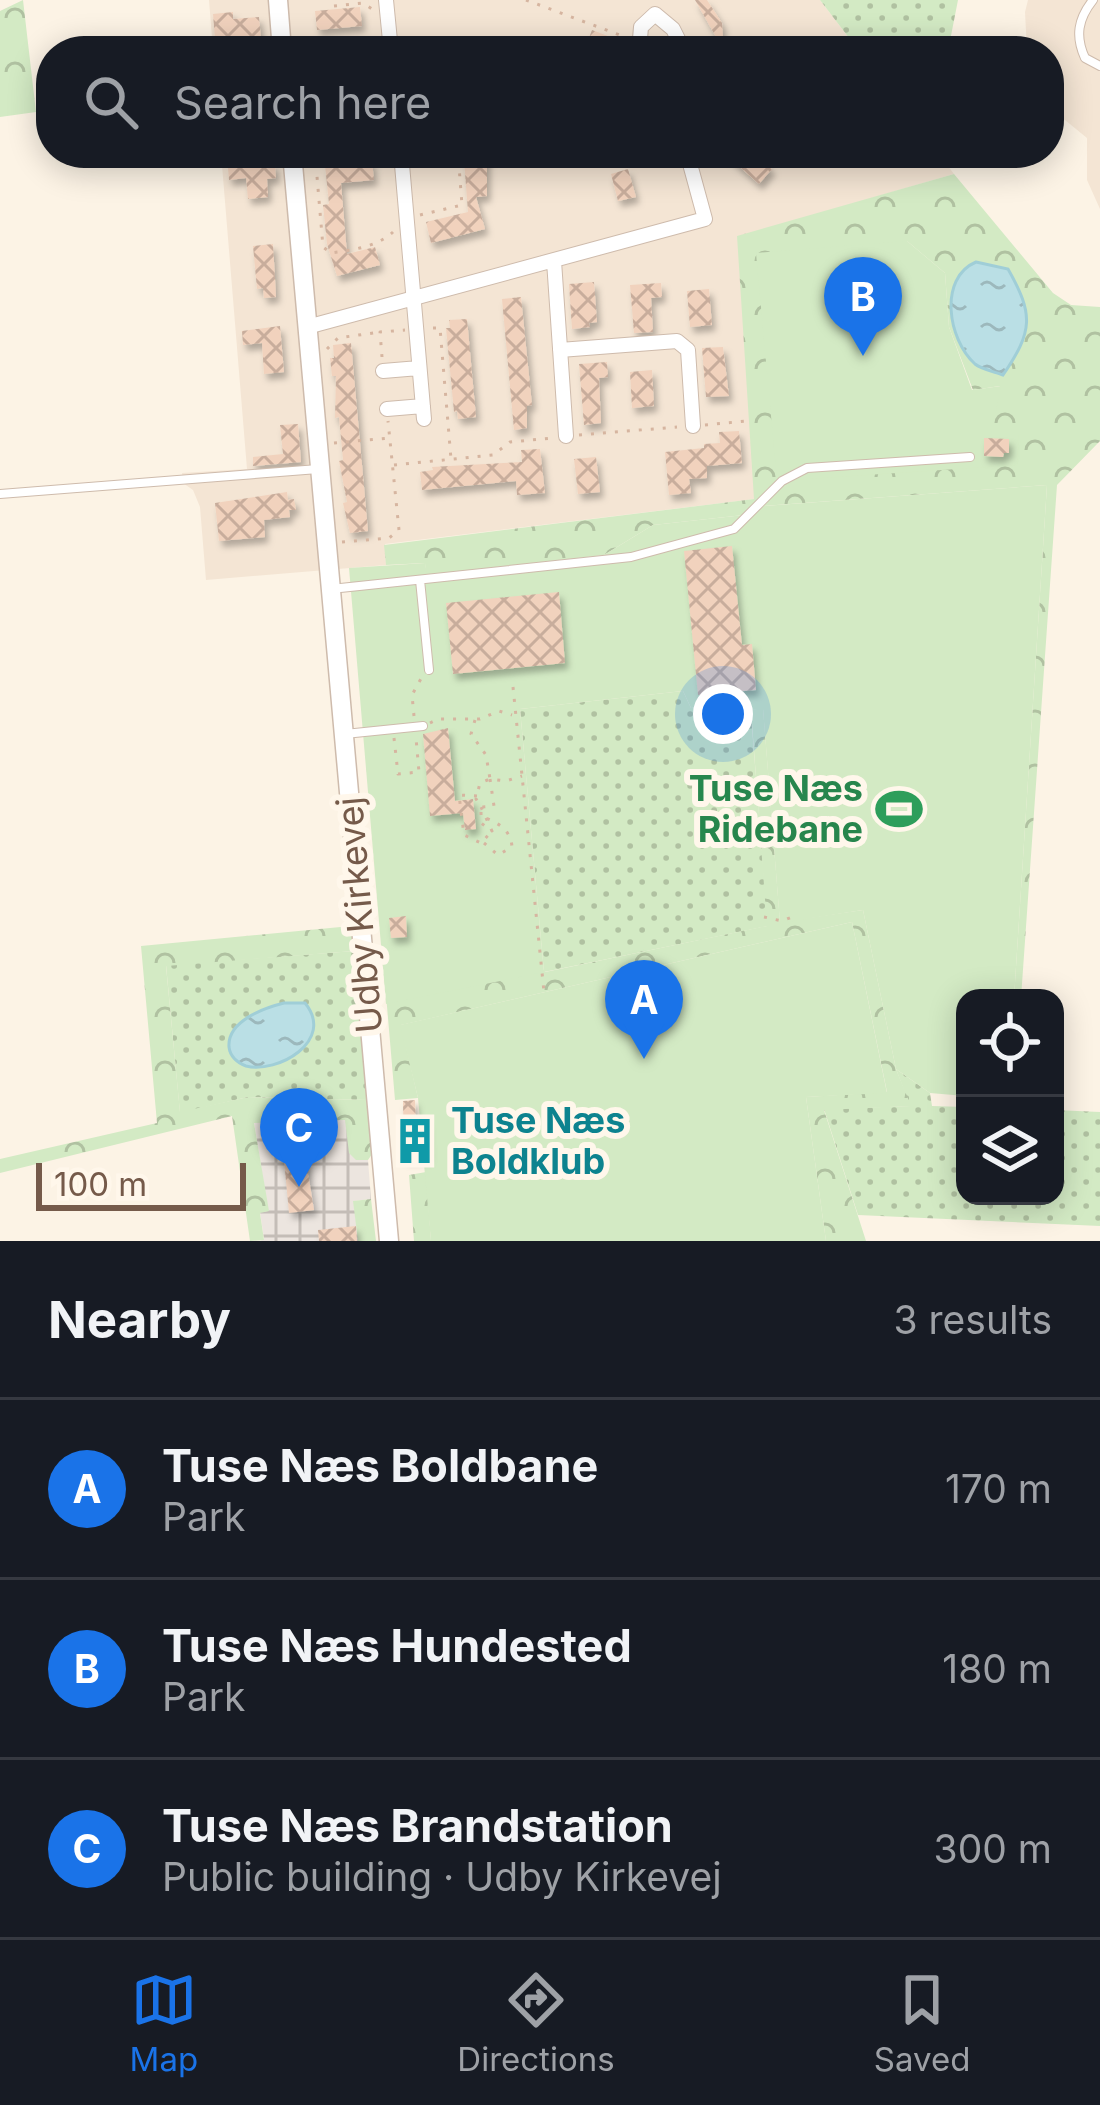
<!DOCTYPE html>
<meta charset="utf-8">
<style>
:root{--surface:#171b24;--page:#242831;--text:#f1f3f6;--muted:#9ea1a6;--line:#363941;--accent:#1a73e8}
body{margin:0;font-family:Inter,sans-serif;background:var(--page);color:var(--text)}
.controls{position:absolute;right:36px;bottom:36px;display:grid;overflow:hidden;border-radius:24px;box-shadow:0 6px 30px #0003}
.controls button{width:108px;height:108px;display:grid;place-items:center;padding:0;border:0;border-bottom:3px solid var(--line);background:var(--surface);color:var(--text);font:60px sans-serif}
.scale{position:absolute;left:36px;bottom:30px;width:210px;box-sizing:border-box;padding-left:12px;border:6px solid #755a4a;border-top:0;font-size:33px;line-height:42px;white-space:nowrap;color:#755a4a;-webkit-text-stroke:9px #fff7eb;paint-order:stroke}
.you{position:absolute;left:723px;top:714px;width:42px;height:42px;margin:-30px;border:9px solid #fff;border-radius:50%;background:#1a73e8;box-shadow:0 0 0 18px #1a73e833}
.badge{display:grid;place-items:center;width:78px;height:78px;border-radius:50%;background:var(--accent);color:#fff;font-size:39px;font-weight:700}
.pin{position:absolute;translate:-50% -99px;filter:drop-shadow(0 3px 6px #0008)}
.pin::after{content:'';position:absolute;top:63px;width:42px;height:36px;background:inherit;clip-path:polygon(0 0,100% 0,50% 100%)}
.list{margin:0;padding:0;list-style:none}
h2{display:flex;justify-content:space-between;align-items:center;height:156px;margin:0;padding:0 48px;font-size:51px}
h2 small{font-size:39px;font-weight:400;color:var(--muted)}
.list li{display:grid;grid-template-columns:78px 1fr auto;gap:36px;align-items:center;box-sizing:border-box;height:180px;padding:0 48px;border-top:3px solid var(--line)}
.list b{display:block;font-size:45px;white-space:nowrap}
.list p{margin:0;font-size:39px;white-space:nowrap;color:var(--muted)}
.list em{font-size:39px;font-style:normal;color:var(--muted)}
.icon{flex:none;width:66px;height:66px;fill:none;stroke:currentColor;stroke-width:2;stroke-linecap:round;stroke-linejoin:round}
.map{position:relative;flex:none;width:1100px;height:1241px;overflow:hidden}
.search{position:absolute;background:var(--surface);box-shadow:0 6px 30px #0003;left:36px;right:36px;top:36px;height:132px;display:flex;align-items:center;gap:30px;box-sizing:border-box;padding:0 42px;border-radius:48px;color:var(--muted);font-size:45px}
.sheet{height:696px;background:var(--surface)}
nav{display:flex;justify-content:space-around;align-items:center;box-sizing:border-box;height:168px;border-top:3px solid var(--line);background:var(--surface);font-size:33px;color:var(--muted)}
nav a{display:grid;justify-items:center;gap:6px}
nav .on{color:var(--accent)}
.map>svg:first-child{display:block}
</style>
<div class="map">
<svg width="1100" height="1241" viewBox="0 0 1100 1241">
<defs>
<pattern id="industrial-grid" width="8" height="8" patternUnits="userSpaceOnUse" patternTransform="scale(3)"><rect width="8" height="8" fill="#ece5df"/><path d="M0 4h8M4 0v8" fill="none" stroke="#c4bdb7"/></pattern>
<pattern id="grass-dots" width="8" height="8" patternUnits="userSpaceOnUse" patternTransform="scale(3)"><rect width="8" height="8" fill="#d3eac4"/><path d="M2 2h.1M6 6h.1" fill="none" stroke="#b0c1a1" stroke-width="1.8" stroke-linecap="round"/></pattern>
<pattern id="forest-crowns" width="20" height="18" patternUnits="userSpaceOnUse" patternTransform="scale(3)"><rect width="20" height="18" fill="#d3eac4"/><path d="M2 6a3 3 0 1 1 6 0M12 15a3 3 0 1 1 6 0" fill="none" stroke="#b0c1a1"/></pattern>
<pattern id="water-ripples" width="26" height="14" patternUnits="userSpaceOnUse" patternTransform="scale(3)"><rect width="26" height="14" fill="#badfe5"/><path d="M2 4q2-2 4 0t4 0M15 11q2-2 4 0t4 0" fill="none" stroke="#9cb8bc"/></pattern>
<pattern id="building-cross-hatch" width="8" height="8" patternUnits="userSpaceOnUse" patternTransform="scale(3)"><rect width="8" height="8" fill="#f1d2bd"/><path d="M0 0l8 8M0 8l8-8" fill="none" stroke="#c8ad9c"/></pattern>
<filter id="shadow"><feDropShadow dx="3.5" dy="6" stdDeviation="3" flood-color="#0004"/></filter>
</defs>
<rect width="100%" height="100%" fill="#fcf3e5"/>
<path fill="#f4e5d4" d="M 209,0 L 820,0 L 859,51 L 213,51 Z
M 1028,0 L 1100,0 L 1100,209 L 1087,180 L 1087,138 L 1049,107 L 1049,51 L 1027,51 L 1025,12 Z
M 221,153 L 938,153 L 954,174 L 738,237 L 755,499 L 385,544 L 386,565 L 206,580 L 200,507 L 193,490 L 183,483 L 182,473 L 247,469 Z"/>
<path fill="url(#industrial-grid)" d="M 346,1120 L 357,1160 L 368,1160 L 371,1199 L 354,1201 L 358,1241 L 260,1241 L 264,1239 L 260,1212 L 268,1211 L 254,1122 Z"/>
<path fill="url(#grass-dots)" d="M 820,0 L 958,0 L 948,51 L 859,51 Z
M 683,691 L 691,708 L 750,703 L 768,926 L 544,972 L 520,709 Z
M 354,951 L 368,1100 L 248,1097 L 180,1113 L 166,965 Z
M 896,1069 L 930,1093 L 932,1106 L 965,1107 L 965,1196 L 1055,1196 L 1055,1110 L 1100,1112 L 1100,1226 L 858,1215 L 824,1109 L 910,1106 Z"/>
<path fill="url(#forest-crowns)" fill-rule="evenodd" d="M 23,0 L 36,112 L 0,117 L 0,11 Z
M 954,174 L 1053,293 L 1071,305 L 1100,307 L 1100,441 L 1057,485 L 1021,998 L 1014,998 L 1047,485 L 763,506 L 755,500 L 744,515 L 653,525 L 604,555 L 426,575 L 425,563 L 386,565 L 384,545 L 754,499 L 737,236 ZM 907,241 L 945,273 L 949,327 L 973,390 L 1000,386 L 990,436 Z
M 763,708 L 780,922 L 863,910 L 896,1069 L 911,1106 L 824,1110 L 866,1241 L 826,1241 L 806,1097 L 887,1092 L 852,922 L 401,1025 L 418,1098 L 395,1100 L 364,737 L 545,972 L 767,926 L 751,710 Z
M 351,926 L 354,951 L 166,966 L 180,1112 L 248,1097 L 368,1100 L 372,1154 L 368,1160 L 356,1160 L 349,1153 L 345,1120 L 254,1123 L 269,1211 L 260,1213 L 264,1240 L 250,1241 L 232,1116 L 0,1173 L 0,1159 L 157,1123 L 141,946 Z
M 426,1172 L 431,1241 L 414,1241 L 409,1175 Z
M 371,1199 L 376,1241 L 358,1241 L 353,1201 Z"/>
<path fill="#d3eac4" d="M 907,241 L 945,273 L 949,327 L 972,390 L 1001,386 L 991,435 L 1019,435 L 1017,465 L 777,481 L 756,253 Z
M 1047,485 L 1014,998 L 965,998 L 965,1096 L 930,1093 L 896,1069 L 863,910 L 780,923 L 763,709 L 751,710 L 749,703 L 691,708 L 683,691 L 520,709 L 544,972 L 386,1004 L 349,568 L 425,563 L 427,575 L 604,555 L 653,525 L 744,515 L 755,499 L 764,506 Z
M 852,922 L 887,1093 L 806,1097 L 826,1241 L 431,1241 L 418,1098 L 400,1025 Z"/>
<path fill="url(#water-ripples)" stroke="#a0ced7" stroke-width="3" d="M 976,262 L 1008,269 C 1034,315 1033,331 1003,375 C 995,372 981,369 975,364 C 948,340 938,278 976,262 Z
M 284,1003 L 305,1003 C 336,1041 277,1074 246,1066 C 237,1063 230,1056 229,1047 C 227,1021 264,1008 284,1003 Z"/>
<path fill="url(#building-cross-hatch)" filter="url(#shadow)" d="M 695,0 L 707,0 L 722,23 L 723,38 L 747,36 L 747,40 L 764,51 L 724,51 Z
M 360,7 L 362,26 L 317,30 L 315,11 Z
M 233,12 L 233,19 L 259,17 L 262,51 L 216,51 L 213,14 Z
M 592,30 L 608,36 L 602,51 L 584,51 Z
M 468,153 L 487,153 L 487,196 L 476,197 L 485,229 L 431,243 L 426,222 L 468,212 L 464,160 L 468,160 Z
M 724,153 L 756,153 L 772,169 L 759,184 Z
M 372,161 L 374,180 L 341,183 L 347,254 L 375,247 L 380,265 L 337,276 L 327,244 L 323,205 L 329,204 L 325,165 Z
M 275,164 L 276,178 L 267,179 L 268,197 L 248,199 L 246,178 L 229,180 L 228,168 Z
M 628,169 L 636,197 L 618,201 L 611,174 Z
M 273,244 L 276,297 L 264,298 L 263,288 L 257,289 L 253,246 Z
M 594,282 L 597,322 L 589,323 L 590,327 L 572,329 L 569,284 Z
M 661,283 L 662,297 L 651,298 L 653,332 L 634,333 L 630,285 Z
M 709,289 L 712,325 L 690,327 L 687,291 Z
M 521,297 L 532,405 L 527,406 L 527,428 L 514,430 L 502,299 Z
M 467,319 L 476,417 L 458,419 L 457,411 L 454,412 L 446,328 L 450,328 L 449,320 Z
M 280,326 L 284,372 L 264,374 L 262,343 L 243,345 L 242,331 Z
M 351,343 L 368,531 L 350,533 L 343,503 L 347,502 L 339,461 L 343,460 L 339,417 L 335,418 L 336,376 L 332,376 L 330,358 L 334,358 L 333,345 Z
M 723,347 L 729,396 L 706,397 L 702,348 Z
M 607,362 L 608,377 L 599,378 L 601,423 L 584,425 L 579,364 Z
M 652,370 L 654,406 L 632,408 L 630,372 Z
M 298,424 L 301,462 L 253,466 L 253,457 L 283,454 L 280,425 Z
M 739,431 L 742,463 L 707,466 L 707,478 L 689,479 L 691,493 L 669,495 L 665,452 L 704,448 L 704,444 L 720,443 L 719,432 Z
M 984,438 L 1009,439 L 1009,453 L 1004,453 L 1003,457 L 984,456 Z
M 540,449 L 545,493 L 517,495 L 516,481 L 422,490 L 420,472 L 433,470 L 432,467 L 522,462 L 521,450 Z
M 596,457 L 600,492 L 578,494 L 574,459 Z
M 287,492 L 288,500 L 294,499 L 296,510 L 289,510 L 290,517 L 264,520 L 265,537 L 219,541 L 215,503 Z
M 732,546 L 742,645 L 752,644 L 756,690 L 698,695 L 684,551 Z
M 559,592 L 565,663 L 453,674 L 446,603 Z
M 448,728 L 455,801 L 473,799 L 476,829 L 465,830 L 463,813 L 430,816 L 423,734 Z
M 406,916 L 407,937 L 391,938 L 389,918 Z
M 415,1100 L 416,1123 L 426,1122 L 427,1157 L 404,1158 L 403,1101 Z
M 304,1148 L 314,1210 L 289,1213 L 283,1150 Z
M 356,1226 L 357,1241 L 319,1241 L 318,1230 Z"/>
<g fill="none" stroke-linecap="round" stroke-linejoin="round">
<defs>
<path id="service" d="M 1093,0 C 1078,19 1075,36 1085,58 L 1100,66
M 0,494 L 318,469
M 420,580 L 429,670
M 331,589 L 631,557 L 734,529 L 782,481 L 807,468 L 970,457
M 345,734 L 423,726"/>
<path id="minor" d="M 386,0 L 391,51
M 639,51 L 641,27 L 655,14 L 673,29 L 684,51
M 401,153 L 424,419
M 554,261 L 566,436
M 307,327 L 705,219 L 687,153
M 560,350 L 677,341 L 688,350 L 693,426
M 383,371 L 419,368
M 387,409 L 423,406"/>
<path id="tertiary" d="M 278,0 L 282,51
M 292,153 L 389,1241"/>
</defs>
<use href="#service" stroke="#cebbac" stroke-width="10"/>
<use href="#minor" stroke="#cebbac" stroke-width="16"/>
<use href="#tertiary" stroke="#cebbac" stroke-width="21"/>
<path stroke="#d6b5a0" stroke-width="3" stroke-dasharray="3 9" stroke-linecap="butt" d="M 526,0 L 625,37
M 334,6 L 363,3 L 372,9
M 315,153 L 323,247 L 331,253 C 352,250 377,247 393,232
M 317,162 L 385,157
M 420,215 L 462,205 L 458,153
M 433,328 L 440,328 L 451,459
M 327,349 L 338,338 L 380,332
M 382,357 L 380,332 L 405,330
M 705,425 L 746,421
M 579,435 L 677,427
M 334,443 L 390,438
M 394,465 L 493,455 L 510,442 L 552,438
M 342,542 L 389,538 L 399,530 L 388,421
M 513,687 L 544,992
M 414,716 L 412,695 L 423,675
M 475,720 L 471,734 L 486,755 L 490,779 L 506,781 L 522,776
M 430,723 L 438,719 L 480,719 L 499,711 L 512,715
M 394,738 L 398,774 L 419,772 L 416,738
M 490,779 L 494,806 L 481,807 L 476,799 L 480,783 Z
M 477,796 L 459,795 L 464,835 L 481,843 L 492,831
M 481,807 L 492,831 L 481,823 Z
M 484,843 L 498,855 L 512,847 C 511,831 500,824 486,818
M 764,917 L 782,921 L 792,917"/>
<use href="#service" stroke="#fff" stroke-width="8"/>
<use href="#minor" stroke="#fff" stroke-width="14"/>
<use href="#tertiary" stroke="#fff" stroke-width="18"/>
</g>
<defs>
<symbol id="stadium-bare" viewBox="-9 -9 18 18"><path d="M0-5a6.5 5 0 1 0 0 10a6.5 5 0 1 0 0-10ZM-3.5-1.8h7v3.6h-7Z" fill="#2e9e5b" stroke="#fff7eb" stroke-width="2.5" paint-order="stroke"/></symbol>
<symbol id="building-bare" viewBox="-9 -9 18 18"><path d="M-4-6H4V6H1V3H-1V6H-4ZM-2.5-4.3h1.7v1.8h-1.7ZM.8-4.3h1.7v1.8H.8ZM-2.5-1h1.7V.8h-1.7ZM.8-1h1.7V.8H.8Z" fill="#0f9aa8" stroke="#fff7eb" stroke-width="2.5" paint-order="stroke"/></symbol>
</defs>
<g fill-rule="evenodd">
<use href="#stadium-bare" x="866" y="776" width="66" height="66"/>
<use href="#building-bare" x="382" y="1108" width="66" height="66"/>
</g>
<g text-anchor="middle" stroke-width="12" stroke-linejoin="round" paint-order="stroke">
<g font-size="36" font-weight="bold" fill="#27864d" stroke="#fff7eb" text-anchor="end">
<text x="863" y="801">Tuse Næs<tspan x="863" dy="41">Ridebane</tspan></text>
</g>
<g font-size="36" fill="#755a4a" stroke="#fff7eb">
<text transform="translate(359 915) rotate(-95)" y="13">Udby Kirkevej</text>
</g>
<g font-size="36" font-weight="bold" fill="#0d838f" stroke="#fff7eb" text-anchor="start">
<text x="451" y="1133">Tuse Næs<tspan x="451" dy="41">Boldklub</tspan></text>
</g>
</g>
</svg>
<div class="controls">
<button><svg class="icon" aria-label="locate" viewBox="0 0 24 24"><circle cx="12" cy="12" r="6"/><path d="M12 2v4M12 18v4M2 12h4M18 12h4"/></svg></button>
<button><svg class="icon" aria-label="layers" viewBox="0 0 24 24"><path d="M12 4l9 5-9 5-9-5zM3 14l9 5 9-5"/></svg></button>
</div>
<div class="scale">100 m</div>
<div class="you"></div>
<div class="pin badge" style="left:644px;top:1059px">A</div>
<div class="pin badge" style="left:863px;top:356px">B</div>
<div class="pin badge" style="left:299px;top:1187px">C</div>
<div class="search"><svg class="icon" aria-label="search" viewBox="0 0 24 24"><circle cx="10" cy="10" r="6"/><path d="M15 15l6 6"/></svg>Search here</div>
</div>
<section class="sheet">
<h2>Nearby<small>3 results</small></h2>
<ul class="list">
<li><span class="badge">A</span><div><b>Tuse Næs Boldbane</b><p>Park</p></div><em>170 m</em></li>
<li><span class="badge">B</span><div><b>Tuse Næs Hundested</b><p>Park</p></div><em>180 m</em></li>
<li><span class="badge">C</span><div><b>Tuse Næs Brandstation</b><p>Public building · Udby Kirkevej</p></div><em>300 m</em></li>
</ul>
</section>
<nav>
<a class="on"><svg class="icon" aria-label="map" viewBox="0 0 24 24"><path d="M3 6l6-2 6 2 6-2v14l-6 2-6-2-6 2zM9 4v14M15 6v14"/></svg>Map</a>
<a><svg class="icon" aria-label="directions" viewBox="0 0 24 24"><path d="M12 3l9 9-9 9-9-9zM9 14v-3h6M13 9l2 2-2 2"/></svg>Directions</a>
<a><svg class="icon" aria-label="saved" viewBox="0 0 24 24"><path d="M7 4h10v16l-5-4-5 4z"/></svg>Saved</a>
</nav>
